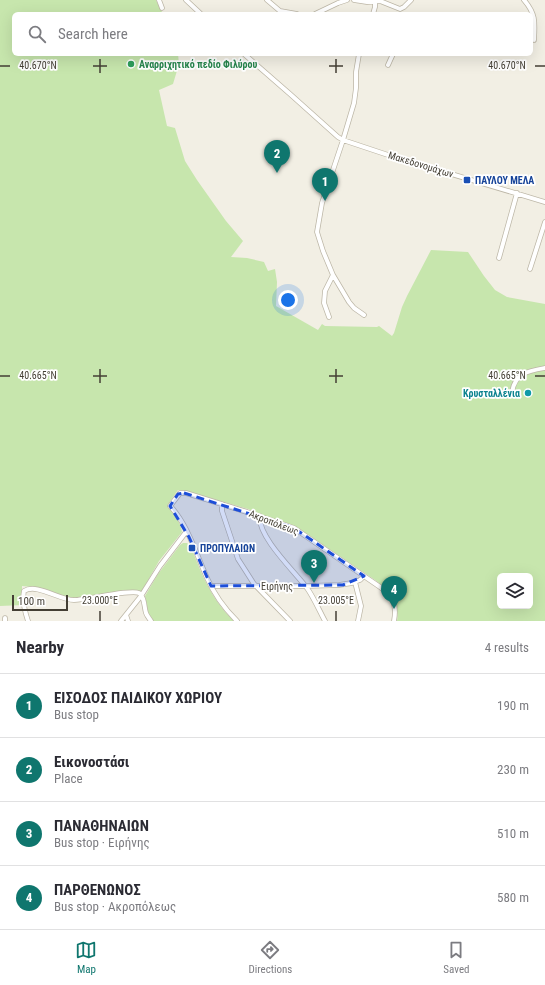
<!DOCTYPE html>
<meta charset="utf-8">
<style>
:root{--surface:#fff;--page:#f2f2f3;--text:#2b2b33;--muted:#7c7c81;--line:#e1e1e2;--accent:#0f766e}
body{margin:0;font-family:"Roboto Condensed",sans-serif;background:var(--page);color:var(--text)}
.controls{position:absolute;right:12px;bottom:12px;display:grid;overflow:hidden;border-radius:6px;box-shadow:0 4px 16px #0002}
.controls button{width:36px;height:36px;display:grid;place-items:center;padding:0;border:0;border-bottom:1px solid var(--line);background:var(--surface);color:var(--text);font:20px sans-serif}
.scale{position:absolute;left:12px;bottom:10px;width:56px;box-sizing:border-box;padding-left:4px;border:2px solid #443f34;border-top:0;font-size:11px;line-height:14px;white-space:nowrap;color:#443f34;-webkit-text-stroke:3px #fff;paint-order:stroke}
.you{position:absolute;left:288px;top:300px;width:14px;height:14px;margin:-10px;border:3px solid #fff;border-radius:50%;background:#1a73e8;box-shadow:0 0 0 6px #1a73e833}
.badge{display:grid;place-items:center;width:26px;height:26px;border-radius:50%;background:var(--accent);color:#fff;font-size:13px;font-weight:700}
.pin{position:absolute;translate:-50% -33px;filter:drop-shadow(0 1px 2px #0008)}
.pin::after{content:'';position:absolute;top:21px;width:14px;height:12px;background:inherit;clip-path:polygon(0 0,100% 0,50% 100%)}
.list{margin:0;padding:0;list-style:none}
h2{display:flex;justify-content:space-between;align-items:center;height:52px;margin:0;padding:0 16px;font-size:17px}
h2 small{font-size:13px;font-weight:400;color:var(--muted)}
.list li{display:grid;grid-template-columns:26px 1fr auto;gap:12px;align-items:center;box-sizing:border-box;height:64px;padding:0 16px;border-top:1px solid var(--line)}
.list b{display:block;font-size:15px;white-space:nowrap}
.list p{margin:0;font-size:13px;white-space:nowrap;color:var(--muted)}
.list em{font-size:13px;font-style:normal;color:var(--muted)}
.icon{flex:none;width:22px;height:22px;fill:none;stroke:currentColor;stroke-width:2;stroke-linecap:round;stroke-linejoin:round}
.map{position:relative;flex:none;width:545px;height:621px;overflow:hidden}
.search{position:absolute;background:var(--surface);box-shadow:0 4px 16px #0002;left:12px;right:12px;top:12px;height:44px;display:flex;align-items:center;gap:10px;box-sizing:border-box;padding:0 14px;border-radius:6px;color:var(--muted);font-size:15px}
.sheet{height:308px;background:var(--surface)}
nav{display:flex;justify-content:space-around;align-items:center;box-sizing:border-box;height:56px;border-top:1px solid var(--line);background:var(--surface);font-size:11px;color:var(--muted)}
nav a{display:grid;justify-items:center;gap:2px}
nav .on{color:var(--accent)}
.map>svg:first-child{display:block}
</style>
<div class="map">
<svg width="545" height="621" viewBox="0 0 545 621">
<rect width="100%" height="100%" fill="#f2efe4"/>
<path fill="#c7e6ad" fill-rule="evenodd" d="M 0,0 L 156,0 L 163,14 L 14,14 L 14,54 L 178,54 L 179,64 L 173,84 L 159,90 L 167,126 L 175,128 L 185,161 L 197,180 L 226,221 L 243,241 L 231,257 L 247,258 L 264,262 L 268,271 L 275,269 L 277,282 L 276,306 L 318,330 L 322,324 L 325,326 L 377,327 L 379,326 L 392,336 L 394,333 L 402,307 L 407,296 L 431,250 L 468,252 L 484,276 L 495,290 L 507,297 L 545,304 L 545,621 L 397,621 C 400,602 389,590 375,580 L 298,528 L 261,515 L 248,509 L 183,490 L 178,490 L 169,503 L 168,506 C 173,514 181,522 182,532 L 159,561 L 142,591 C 119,590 96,598 73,598 C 63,598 54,591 44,589 C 37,587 29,587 22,586 L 22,593 L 23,605 L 0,606 ZM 500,576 L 530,576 L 530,606 L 500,606 Z
M 183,543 L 187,543 L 191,547 C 202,575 211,599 234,621 L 153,621 L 148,613 L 145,596 L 158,574 L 180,545 Z"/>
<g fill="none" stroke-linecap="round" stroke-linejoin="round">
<defs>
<path id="minor" d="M 159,0 L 162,8
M 186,0 L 201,14
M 267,0 L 280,11 L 297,14
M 354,0 L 367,2 L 380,1 L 400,9 L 404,7 L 411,0
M 524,0 C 536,14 535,22 534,40
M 315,14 L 338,3 L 347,0
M 373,14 L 375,7 L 375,0
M 244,54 L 290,94 L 338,137 L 343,140 L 388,155 L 545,202
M 359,54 L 356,72 L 356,88 L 354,103 L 343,140 L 322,203 L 317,232 L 323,251 L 333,275 L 349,302 L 354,308 L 364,315
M 388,65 L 393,54
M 499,258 L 517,193
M 530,269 L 545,222
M 329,317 L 324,303 L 325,291 L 333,275
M 512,392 C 515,373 528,371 545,368
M 222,504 L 222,511 L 238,559 L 247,573 L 254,584 L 290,621
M 260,516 C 257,536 295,572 307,588 C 314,598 319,610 325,621
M 355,582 L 361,606 L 358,621
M 211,586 L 305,586 L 339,585 L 352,583 L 360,580 L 364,576
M 126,615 L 128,621
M 5,621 L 5,618
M 28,621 C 25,612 22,600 24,591 C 37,583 59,600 74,600 C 86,600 131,589 139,593 C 145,597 144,607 146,613 C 147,616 149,618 151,621
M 121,621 L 141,596 L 160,566 L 186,532
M 237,621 C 224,608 214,594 207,578 C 197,556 187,523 170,506 L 180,493 L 186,493 L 247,512 L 294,528 L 380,587 C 393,596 397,605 394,621"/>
</defs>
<use href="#minor" stroke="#bdb7a7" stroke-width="5.5"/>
<use href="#minor" stroke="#fff" stroke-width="4"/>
</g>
<path fill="#1d4ed8" fill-opacity="0.2" stroke="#1d4ed8" stroke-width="3" stroke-dasharray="8 5" stroke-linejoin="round" d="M 184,493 L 294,528 L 364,576 L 343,585 L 211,586 L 189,537 L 170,506 L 178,494 Z"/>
<path fill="none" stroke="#443f34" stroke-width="1.5" d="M 100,59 L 100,73M 336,59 L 336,73M 0,66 L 10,66M 93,66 L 107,66M 329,66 L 343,66M 535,66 L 545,66M 100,369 L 100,383M 336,369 L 336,383M 0,376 L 10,376M 93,376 L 107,376M 329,376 L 343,376M 535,376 L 545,376M 100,611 L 100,621M 336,611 L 336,621"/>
<circle fill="#2e9e5b" stroke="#fff" stroke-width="1.5" cx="131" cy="64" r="4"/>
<g fill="#1a4fb4" stroke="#fff" stroke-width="1.5">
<rect x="463" y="176" width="8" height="8" rx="2"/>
<rect x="188" y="544" width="8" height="8" rx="2"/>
</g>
<circle fill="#0f9aa8" stroke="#fff" stroke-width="1.5" cx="528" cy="393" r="4"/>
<g text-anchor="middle" stroke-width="3.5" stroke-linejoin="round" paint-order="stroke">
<g font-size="10" font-weight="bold" fill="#27864d" stroke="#fff" text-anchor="start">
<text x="139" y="68">Αναρριχητικό πεδίο Φιλύρου</text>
</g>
<g font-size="10" fill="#443f34" stroke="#fff">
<text transform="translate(421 164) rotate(17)" y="4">Μακεδονομάχων</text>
<text transform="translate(274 522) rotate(21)" y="4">Ακροπόλεως</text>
<text x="277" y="590">Ειρήνης</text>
</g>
<g font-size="10" font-weight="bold" fill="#164399" stroke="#fff" text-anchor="start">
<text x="475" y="184">ΠΑΥΛΟΥ ΜΕΛΑ</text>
<text x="200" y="552">ΠΡΟΠΥΛΑΙΩΝ</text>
</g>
<g font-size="10" font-weight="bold" fill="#0d838f" stroke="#fff" text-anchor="end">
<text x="520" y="397">Κρυσταλλένια</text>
</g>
</g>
<g font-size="10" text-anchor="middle" fill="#443f34" stroke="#fff" stroke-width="3.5" stroke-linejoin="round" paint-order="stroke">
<text x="38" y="69">40.670°N</text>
<text x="507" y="69">40.670°N</text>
<text x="38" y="379">40.665°N</text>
<text x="507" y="379">40.665°N</text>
<text x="100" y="604">23.000°E</text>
<text x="336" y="604">23.005°E</text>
</g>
</svg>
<div class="controls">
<button><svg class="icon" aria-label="layers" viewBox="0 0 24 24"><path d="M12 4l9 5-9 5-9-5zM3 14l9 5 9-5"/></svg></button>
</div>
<div class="scale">100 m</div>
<div class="you"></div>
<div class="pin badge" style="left:325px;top:201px">1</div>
<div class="pin badge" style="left:277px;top:173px">2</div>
<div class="pin badge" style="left:314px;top:583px">3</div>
<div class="pin badge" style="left:394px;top:609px">4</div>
<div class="search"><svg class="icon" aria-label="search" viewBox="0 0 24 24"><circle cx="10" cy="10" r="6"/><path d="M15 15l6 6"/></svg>Search here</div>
</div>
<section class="sheet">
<h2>Nearby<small>4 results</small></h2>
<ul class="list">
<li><span class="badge">1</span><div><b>ΕΙΣΟΔΟΣ ΠΑΙΔΙΚΟΥ ΧΩΡΙΟΥ</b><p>Bus stop</p></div><em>190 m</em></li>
<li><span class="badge">2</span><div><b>Εικονοστάσι</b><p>Place</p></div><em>230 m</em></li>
<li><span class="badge">3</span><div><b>ΠΑΝΑΘΗΝΑΙΩΝ</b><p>Bus stop · Ειρήνης</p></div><em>510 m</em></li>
<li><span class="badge">4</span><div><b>ΠΑΡΘΕΝΩΝΟΣ</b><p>Bus stop · Ακροπόλεως</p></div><em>580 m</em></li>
</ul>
</section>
<nav>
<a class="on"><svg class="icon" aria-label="map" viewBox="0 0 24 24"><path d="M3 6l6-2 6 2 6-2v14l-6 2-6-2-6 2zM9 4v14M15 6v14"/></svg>Map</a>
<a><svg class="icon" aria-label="directions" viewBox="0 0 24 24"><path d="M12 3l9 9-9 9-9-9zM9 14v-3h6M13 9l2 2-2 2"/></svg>Directions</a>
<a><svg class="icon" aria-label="saved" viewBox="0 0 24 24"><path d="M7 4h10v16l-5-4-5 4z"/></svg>Saved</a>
</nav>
